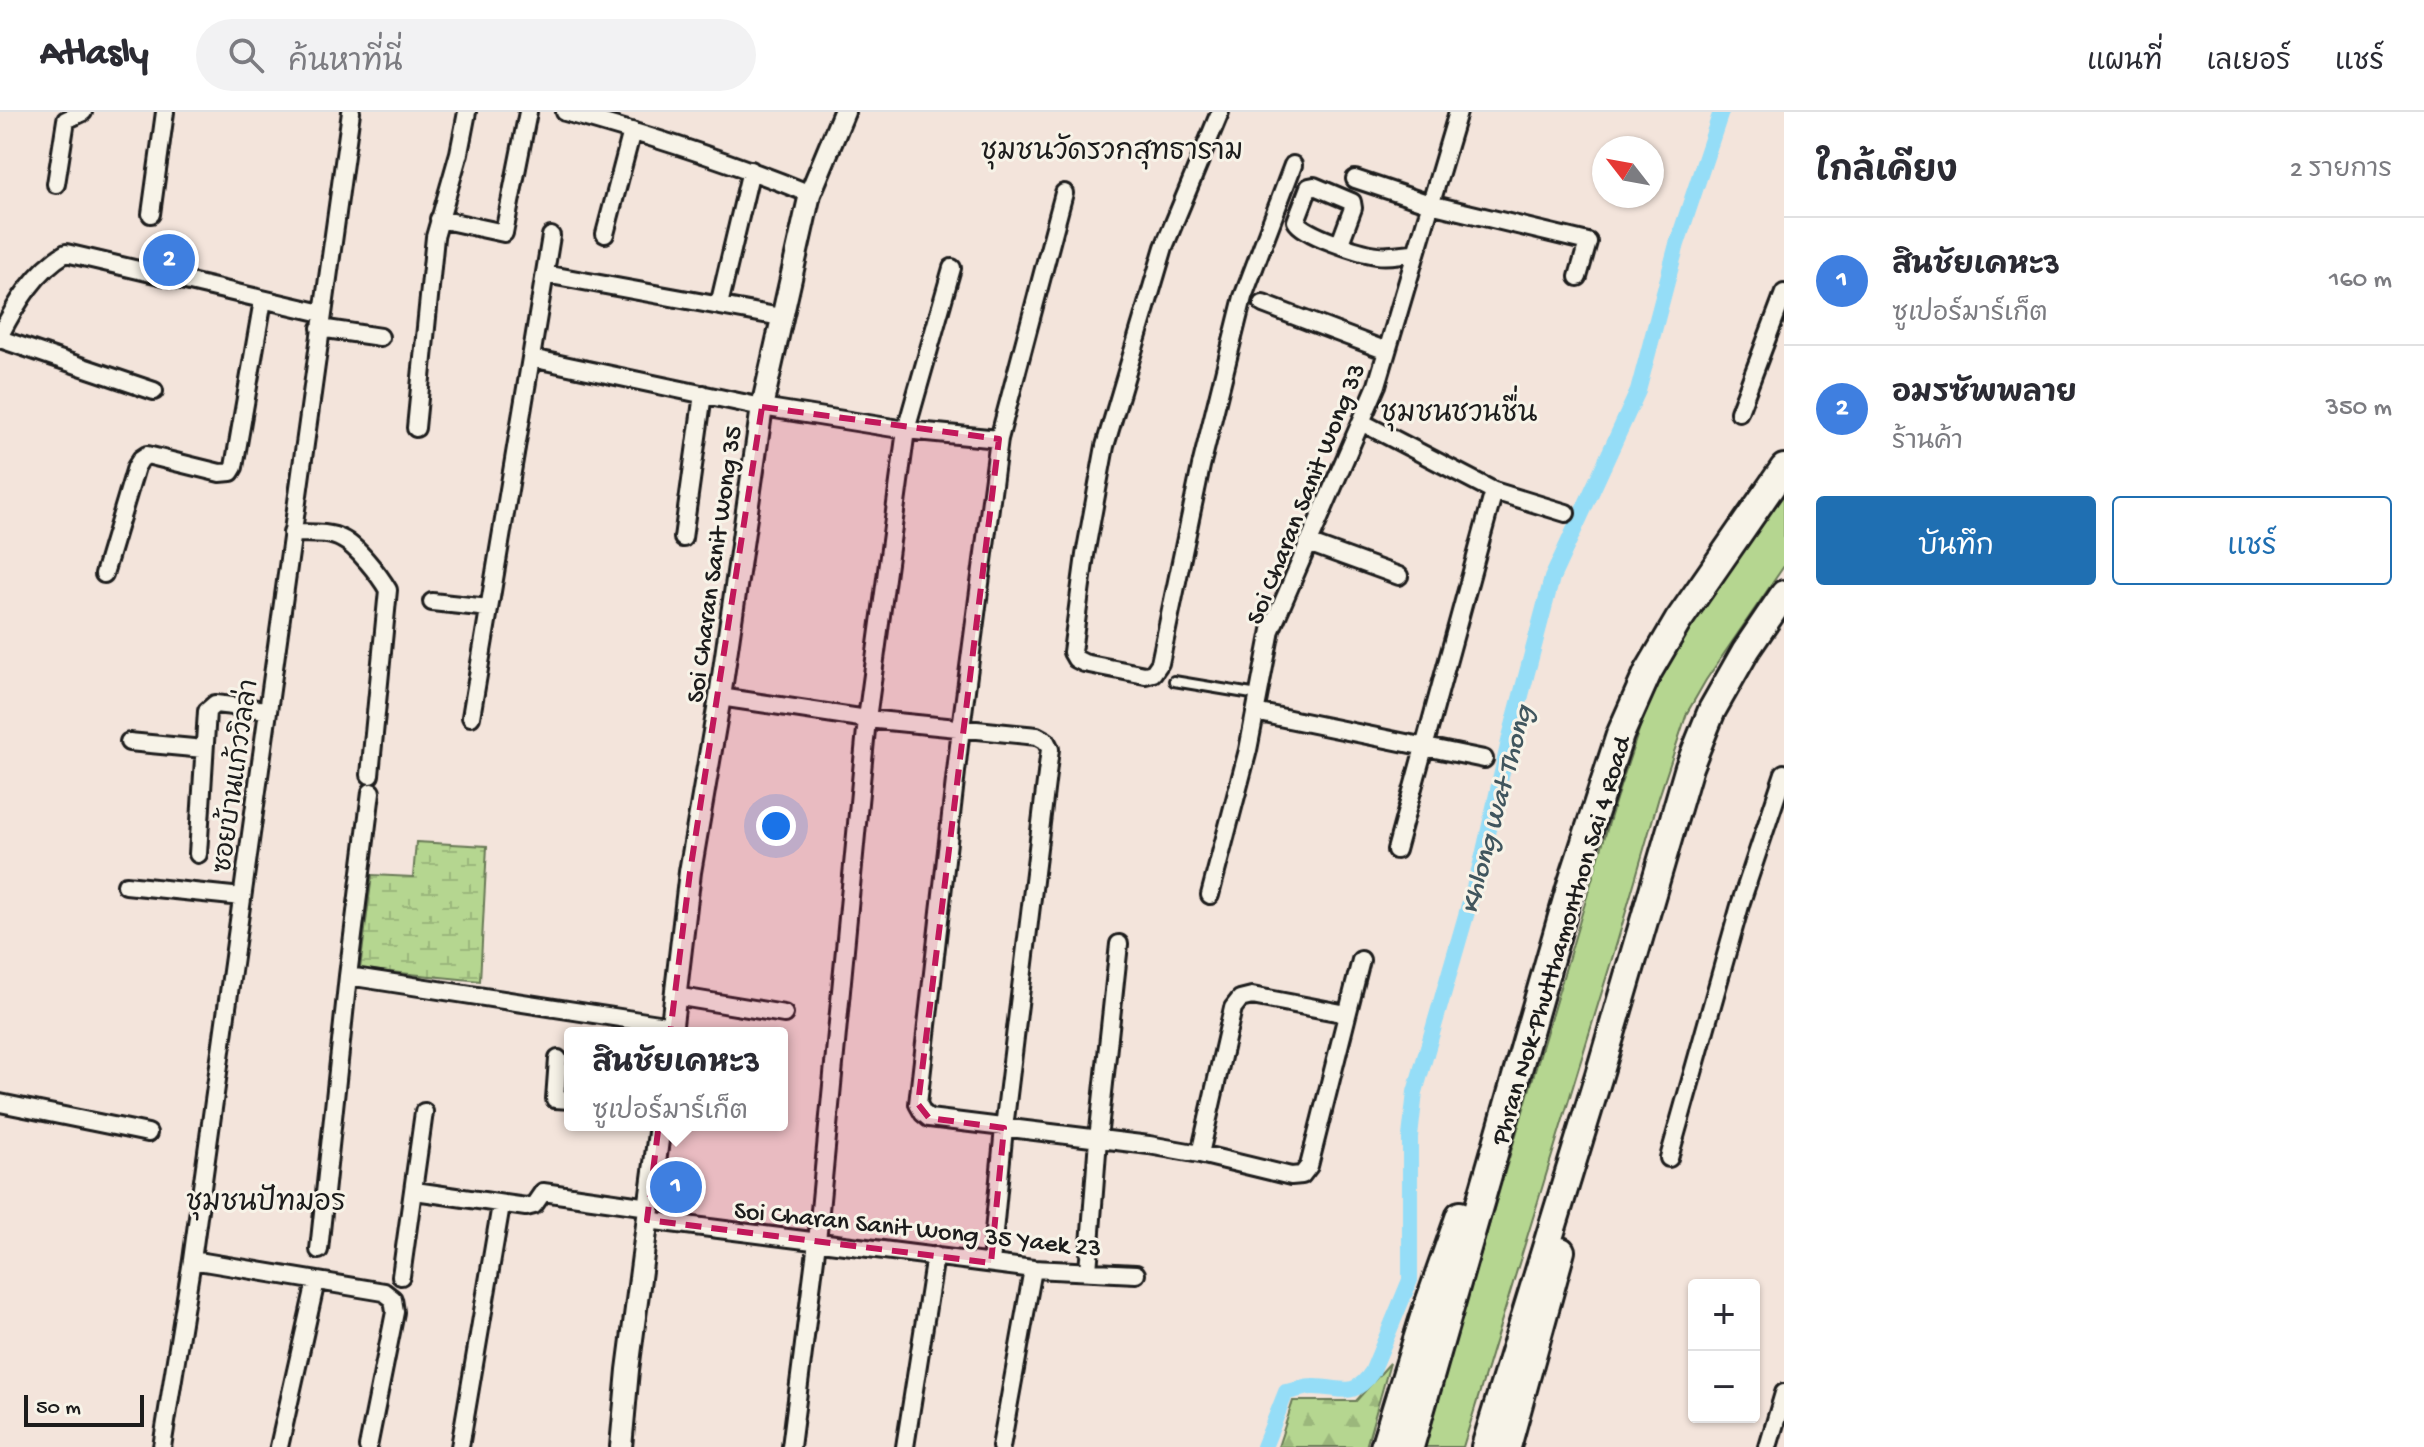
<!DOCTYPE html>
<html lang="th">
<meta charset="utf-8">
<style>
:root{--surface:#fff;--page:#f2f2f3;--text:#2b2b33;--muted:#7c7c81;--line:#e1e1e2;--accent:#1f6fb2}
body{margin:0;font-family:"Gochi Hand","Playpen Sans Thai",sans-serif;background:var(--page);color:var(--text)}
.controls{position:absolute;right:24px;bottom:24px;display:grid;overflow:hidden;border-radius:8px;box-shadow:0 2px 6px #0004}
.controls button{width:72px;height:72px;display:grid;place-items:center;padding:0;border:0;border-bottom:2px solid var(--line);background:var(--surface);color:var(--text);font:40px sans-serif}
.compass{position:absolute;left:1592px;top:24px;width:72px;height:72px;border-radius:50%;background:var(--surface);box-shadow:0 2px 6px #0004;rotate:301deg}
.scale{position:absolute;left:24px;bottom:20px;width:120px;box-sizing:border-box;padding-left:8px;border:4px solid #1c1c1c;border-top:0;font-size:22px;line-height:28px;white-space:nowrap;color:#1c1c1c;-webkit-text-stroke:6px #f7f3e8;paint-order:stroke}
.you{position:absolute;left:776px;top:714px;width:28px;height:28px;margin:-20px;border:6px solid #fff;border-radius:50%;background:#1a73e8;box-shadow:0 0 0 12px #1a73e833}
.badge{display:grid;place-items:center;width:52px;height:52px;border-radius:50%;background:var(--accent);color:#fff;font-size:26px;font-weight:700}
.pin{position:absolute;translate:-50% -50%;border:4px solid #fff;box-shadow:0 2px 8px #0006}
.popup{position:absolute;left:564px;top:915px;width:224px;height:104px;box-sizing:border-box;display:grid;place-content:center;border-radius:8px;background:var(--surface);filter:drop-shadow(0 2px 6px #0005);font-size:26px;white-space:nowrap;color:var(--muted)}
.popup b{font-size:30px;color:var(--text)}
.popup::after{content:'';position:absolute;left:50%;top:100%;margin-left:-16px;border:16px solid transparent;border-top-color:var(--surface)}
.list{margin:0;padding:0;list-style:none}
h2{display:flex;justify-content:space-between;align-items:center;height:104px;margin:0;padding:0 32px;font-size:34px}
h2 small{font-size:26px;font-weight:400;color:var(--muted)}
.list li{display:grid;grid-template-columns:52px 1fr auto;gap:24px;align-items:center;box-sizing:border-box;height:128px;padding:0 32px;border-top:2px solid var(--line)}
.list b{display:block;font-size:30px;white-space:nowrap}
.list p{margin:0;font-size:26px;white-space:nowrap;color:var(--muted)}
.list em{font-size:26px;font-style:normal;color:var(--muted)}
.actions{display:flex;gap:16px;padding:24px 32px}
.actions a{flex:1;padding:18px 0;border:2px solid var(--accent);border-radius:8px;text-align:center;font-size:28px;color:var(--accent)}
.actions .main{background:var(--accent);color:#fff}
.icon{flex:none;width:44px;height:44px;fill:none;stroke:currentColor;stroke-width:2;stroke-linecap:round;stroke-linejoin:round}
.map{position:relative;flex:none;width:1784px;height:1335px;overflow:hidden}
header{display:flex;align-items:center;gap:48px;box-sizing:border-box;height:112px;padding:0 40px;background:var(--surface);border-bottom:2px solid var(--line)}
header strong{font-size:38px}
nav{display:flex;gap:44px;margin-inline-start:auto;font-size:28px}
.search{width:560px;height:72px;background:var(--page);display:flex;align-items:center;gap:20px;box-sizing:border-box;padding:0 28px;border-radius:44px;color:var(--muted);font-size:30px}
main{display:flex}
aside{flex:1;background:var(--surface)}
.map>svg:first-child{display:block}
</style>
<header>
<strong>Atlasly</strong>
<div class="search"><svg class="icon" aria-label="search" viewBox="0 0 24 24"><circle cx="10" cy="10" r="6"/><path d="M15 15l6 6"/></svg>ค้นหาที่นี่</div>
<nav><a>แผนที่</a><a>เลเยอร์</a><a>แชร์</a></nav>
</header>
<main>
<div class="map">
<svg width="1784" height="1335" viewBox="0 0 1784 1335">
<defs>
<pattern id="forest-firs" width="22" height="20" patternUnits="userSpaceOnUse" patternTransform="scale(2)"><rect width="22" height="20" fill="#b5d690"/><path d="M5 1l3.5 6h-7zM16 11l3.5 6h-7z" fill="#9bb77c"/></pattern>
<pattern id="wetland-marsh" width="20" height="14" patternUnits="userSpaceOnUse" patternTransform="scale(2)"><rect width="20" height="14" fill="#b5d690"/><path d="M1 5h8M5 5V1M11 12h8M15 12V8" fill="none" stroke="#9bb77c"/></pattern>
</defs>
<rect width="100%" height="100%" fill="#f3e4db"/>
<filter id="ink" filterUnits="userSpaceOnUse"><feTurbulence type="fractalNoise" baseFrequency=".0125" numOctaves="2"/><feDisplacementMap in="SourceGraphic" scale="16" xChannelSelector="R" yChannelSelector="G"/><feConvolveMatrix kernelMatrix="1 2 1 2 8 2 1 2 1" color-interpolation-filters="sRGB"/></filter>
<g filter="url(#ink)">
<path fill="#b5d690" stroke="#687956" stroke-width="2" d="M 1784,382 L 1784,454 L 1706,568 L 1687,601 L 1659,685 L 1618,827 L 1463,1335 L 1423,1335 L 1616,687 L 1651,582 L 1686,519 Z"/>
<path fill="url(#forest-firs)" stroke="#687956" stroke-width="2" d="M 1390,1251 L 1366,1335 L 1278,1335 L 1293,1289 L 1356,1289 Z"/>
<path fill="url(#wetland-marsh)" stroke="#687956" stroke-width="2" d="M 416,730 L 487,734 L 480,869 L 360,857 L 372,763 L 413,765 Z"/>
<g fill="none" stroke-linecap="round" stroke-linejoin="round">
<path stroke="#95ddf7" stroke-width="16" d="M 1264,1335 L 1286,1280 C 1294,1279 1304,1275 1312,1275 C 1340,1274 1352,1289 1372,1260 L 1410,1168 L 1410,1025 L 1415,980 L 1482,748 L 1510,625 L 1552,466 L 1638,279 L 1677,132 L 1721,0"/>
<defs>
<path id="service" d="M 1174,569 L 1258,583"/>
<path id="minor" d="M 565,0 C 648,23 730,49 810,82
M 1220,0 L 1164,135 L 1105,334 L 1085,443 L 1072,540 L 1076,547 L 1084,551 L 1145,563 L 1153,561 L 1160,551 L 1201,354 L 1243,185 L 1293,53
M 1355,67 L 1430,92 L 1588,130 L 1578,165
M 56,72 L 66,8 L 83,0
M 1064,81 L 999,327 L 961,616 L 918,992 L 923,1001 L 929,1006 L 1149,1033 L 1200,1042 L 1291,1064 L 1302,1063 L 1309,1054 L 1361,848
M 151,102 L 165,0
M 439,107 L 504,121 L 528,0
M 605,122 L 632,19
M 1340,131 L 1353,96 L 1352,90 L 1314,74 L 1309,75 L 1296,109 C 1303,123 1361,141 1377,143 C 1390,145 1403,141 1416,141
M 545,162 L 781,205
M 1263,192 L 1387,239
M 719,193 L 751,58
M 320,216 L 380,225
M 0,223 C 16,192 35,159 66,141 L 322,201
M 0,227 L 154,279
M 531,246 L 551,124
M 1739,300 L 1784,181
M 1361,310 L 1494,379 L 1396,738
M 416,316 L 435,125 L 459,41 L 467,0
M 1494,379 L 1566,401
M 292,421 C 307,422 328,419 342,427 C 357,434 380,464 388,478 L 370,663
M 683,426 L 703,282
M 1308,431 L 1399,464
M 104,462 L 136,355 L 141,347 L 147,343 L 220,361 L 231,360 L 234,355 L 263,188
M 432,490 L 489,496
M 720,585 L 867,607 L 1037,624 L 1046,629 L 1050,637 L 1004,1016 L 991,1151
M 1255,600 L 1484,647
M 471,605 L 531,246 L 762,295 L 906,318 L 999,327
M 129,630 L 204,637
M 198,742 L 207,599 L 215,592 L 267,598
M 126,773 L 242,785
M 1210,783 L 1248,638 L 1271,518 L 1377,273 L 1458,0
M 348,864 L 672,914
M 675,884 L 784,902
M 558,947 L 555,987 L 570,988
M 0,991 L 148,1021
M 1200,1042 L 1233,896 L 1240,887 L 1252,884 L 1347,902
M 1669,1046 L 1741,790 L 1784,661
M 415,1079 L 526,1095 L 534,1093 L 543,1080 L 649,1095
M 647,1108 L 1033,1157 L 1136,1162
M 319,1138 L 348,864 L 371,680
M 192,1148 L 384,1180 L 393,1187 L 395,1200 L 368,1335
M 1088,1159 L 1098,1027 L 1119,832
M 401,1164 L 424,1000
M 162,1335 L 192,1148 L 351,0
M 279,1335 L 316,1169
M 460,1335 L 501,1093
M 791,1335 L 817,1130 L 867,607 L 906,318 L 952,156
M 905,1335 L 935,1144
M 1001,1335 L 1033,1157
M 1768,1335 L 1784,1281"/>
<path id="tertiary" d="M 671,921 L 690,760 L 720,585 L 762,295 L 810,82 L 844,0
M 621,1335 L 628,1258 L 660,1013"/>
<path id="primary" d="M 1384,1335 L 1424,1205 L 1460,1103
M 1410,1335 L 1571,773 L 1620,623 L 1648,560 L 1678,509 L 1784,356
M 1485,1335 L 1599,963 L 1689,655 L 1712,598 L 1746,538 L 1784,482
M 1507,1335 L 1561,1139"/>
</defs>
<use href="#service" stroke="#1c1c1c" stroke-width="14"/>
<use href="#minor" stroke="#1c1c1c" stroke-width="22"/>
<use href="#tertiary" stroke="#1c1c1c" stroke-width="26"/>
<use href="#primary" stroke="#1c1c1c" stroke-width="32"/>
<use href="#service" stroke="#f7f3e8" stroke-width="8"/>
<use href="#minor" stroke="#f7f3e8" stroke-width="16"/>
<use href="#tertiary" stroke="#f7f3e8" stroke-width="20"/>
<use href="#primary" stroke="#f7f3e8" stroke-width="26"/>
</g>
</g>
<path fill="#c2185b" fill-opacity="0.2" stroke="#c2185b" stroke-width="6" stroke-dasharray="16 10" stroke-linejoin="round" d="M 762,295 L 999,327 L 918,992 L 929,1006 L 1004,1016 L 991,1151 L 647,1108 L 690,760 Z"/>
<g text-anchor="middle" stroke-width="6" stroke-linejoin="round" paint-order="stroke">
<g font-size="26" fill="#1c1c1c" stroke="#f7f3e8">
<text transform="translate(1304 381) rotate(-68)" y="9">Soi Charan Sanit Wong 33</text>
<text transform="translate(712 452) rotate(-82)" y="9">Soi Charan Sanit Wong 35</text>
<text transform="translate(234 664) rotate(-82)" y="9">ซอยบ้านแก้ววิลล่า</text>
<text transform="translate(1559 828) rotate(-73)" y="9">Phran Nok-Phutthamonthon Sai 4 Road</text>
<text transform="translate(918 1115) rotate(6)" y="9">Soi Charan Sanit Wong 35 Yaek 23</text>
</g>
<g font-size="28" fill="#1c1c1c" stroke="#f7f3e8">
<text x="1112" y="47">ชุมชนวัดรวกสุทธาราม</text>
<text x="1459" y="309">ชุมชนชวนชื่น</text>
<text x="266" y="1098">ชุมชนปัทมอร</text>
</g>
<g font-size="28" font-style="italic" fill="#40565e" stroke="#f7f3e8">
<text transform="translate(1494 697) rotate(-75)" y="10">Khlong Wat Thong</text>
</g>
</g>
</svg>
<div class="controls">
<button>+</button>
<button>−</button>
</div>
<svg class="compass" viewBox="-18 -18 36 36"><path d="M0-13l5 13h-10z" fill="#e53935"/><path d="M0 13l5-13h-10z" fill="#7c7c81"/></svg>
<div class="scale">50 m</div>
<div class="you"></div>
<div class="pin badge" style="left:676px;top:1075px;background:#3f7fe0">1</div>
<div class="popup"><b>สินชัยเคหะ3</b>ซูเปอร์มาร์เก็ต</div>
<div class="pin badge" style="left:169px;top:148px;background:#3f7fe0">2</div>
</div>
<aside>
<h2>ใกล้เคียง<small>2 รายการ</small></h2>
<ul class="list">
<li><span class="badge" style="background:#3f7fe0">1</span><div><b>สินชัยเคหะ3</b><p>ซูเปอร์มาร์เก็ต</p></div><em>160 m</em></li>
<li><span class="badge" style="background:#3f7fe0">2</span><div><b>อมรซัพพลาย</b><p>ร้านค้า</p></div><em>350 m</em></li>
</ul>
<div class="actions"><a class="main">บันทึก</a><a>แชร์</a></div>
</aside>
</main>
